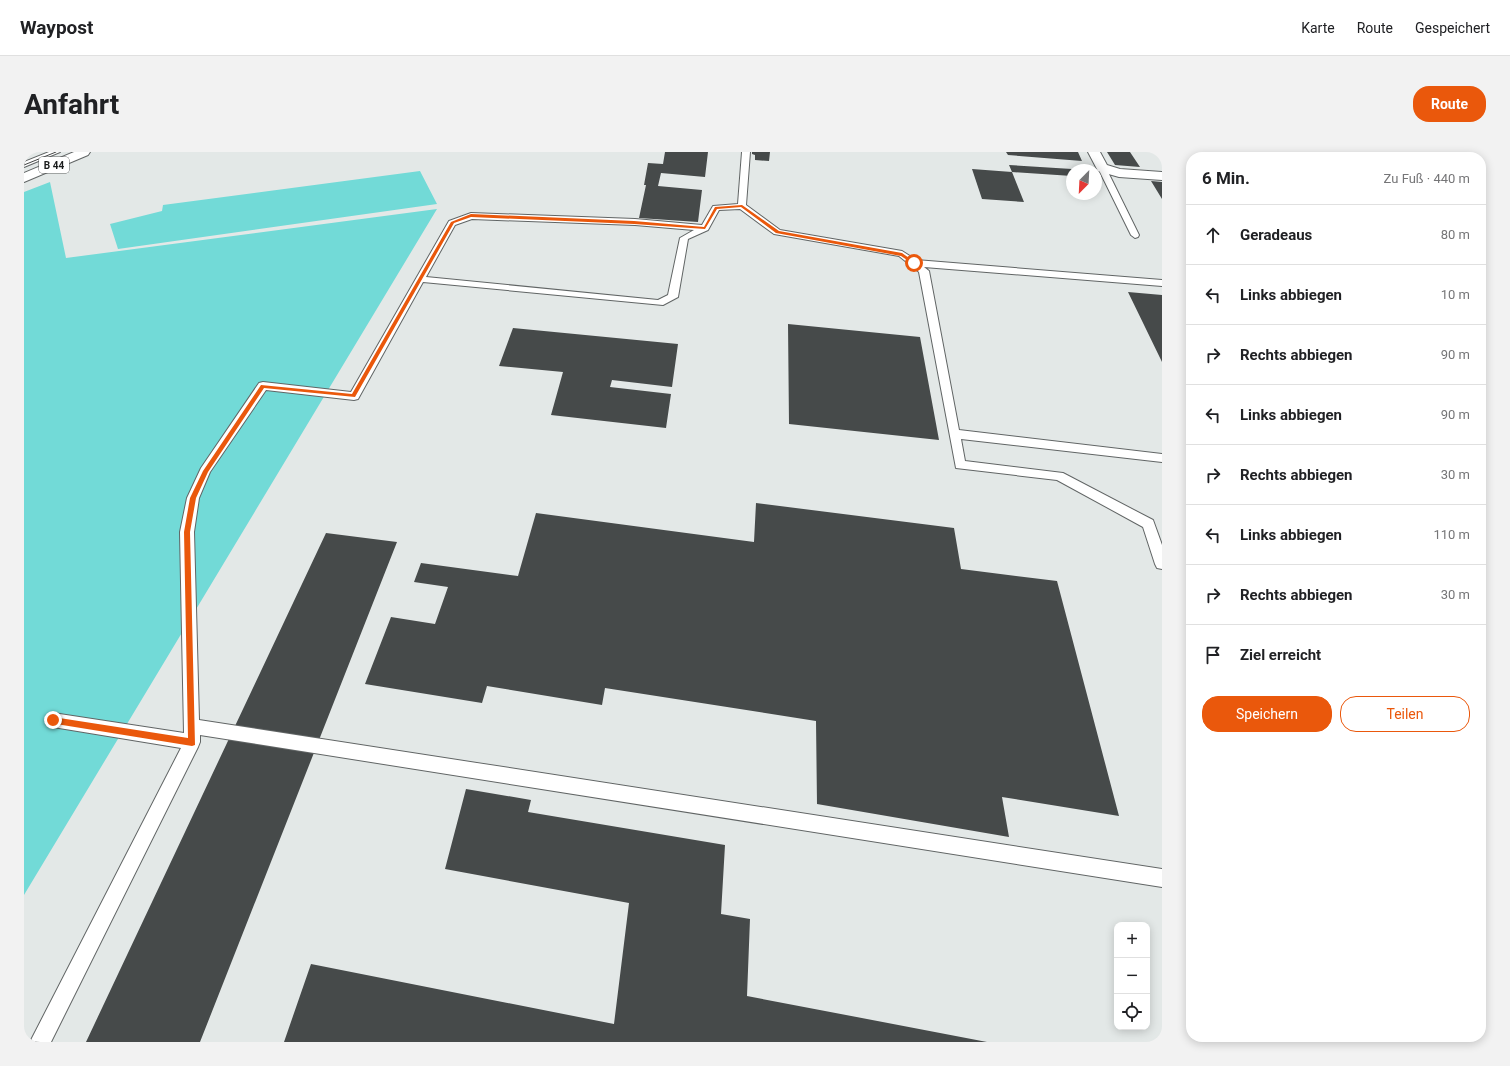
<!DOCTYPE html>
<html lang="de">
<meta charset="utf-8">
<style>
:root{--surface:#fff;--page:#f2f2f2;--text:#202124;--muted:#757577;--line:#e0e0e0;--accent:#ea580c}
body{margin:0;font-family:Roboto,sans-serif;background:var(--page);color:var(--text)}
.controls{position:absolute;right:12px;bottom:12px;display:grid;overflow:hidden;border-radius:8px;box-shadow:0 2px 10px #0003}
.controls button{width:36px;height:36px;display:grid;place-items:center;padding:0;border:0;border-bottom:1px solid var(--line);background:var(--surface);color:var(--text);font:20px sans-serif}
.compass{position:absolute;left:1042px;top:12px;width:36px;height:36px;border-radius:50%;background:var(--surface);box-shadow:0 2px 10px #0003;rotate:204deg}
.stop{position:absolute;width:12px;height:12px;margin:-9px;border:3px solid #ea580c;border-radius:50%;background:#fff}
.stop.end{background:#ea580c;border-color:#fff;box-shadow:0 1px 4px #0008}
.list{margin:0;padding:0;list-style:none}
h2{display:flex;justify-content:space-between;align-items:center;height:52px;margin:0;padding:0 16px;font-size:17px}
h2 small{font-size:13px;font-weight:400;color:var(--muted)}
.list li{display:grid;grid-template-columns:26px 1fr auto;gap:12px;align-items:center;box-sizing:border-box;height:60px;padding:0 16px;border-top:1px solid var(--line)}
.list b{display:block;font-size:15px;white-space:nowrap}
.list em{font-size:13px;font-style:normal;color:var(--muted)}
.actions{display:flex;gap:8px;padding:12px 16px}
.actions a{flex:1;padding:9px 0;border:1px solid var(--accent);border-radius:16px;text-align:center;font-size:14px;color:var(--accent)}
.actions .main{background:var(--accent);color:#fff}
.icon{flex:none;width:22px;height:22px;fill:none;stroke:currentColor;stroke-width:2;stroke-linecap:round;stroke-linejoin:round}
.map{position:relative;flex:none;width:1138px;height:890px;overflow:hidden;border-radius:16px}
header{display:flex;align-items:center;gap:24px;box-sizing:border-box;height:56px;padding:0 20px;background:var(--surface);border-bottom:1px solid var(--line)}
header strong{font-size:19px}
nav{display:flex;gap:22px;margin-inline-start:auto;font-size:14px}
.intro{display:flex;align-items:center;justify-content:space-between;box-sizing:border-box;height:96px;padding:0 24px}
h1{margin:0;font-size:28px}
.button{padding:10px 18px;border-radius:16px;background:var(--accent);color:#fff;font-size:14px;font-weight:700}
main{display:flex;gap:24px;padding:0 24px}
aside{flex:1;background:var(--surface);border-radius:16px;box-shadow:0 2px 10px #0003}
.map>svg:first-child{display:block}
</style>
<header>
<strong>Waypost</strong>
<nav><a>Karte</a><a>Route</a><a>Gespeichert</a></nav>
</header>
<div class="intro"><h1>Anfahrt</h1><a class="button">Route</a></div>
<main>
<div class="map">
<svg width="1138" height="890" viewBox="0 0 1138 890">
<rect width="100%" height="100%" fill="#e3e8e7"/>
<path fill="#72dad7" d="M 396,19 L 413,52 L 94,97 L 86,72 L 138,59 L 139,53 Z
M 26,30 L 42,106 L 413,57 L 0,743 L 0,40 Z"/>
<path fill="#464a4a" d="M 641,0 L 684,0 L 681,25 L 637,21 L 634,34 L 678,38 L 674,70 L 615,66 L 622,33 L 620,33 L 624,11 L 639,12 Z
M 728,0 L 746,0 L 745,9 L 731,8 L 731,3 L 728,2 Z
M 982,0 L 1054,0 L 1058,9 L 984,3 Z
M 1083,0 L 1106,0 L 1116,15 L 1091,13 Z
M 985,13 L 1048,17 L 1048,24 L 988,20 Z
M 948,17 L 988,20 L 1000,50 L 958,47 Z
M 1127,29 L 1138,30 L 1138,47 Z
M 1104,140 L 1138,143 L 1138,210 Z
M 764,172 L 896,185 L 915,288 L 765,272 Z
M 489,176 L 654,192 L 648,235 L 588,228 L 586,235 L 647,242 L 642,276 L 527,263 L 539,220 L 475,214 Z
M 732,351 L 930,376 L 937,417 L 1033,429 L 1095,664 L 978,645 L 985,685 L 793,652 L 792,569 L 581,536 L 578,553 L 463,534 L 458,551 L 341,532 L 367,465 L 411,472 L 424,435 L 390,430 L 397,411 L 494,424 L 512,361 L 730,390 Z
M 302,381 L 373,390 L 176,890 L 62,890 Z
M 442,637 L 507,648 L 504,660 L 701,693 L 697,762 L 726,767 L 723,844 L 963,890 L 260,890 L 287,812 L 590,872 L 605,751 L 421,717 Z"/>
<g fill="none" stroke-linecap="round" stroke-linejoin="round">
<defs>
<path id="service" d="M 25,0 L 36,0 L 0,15 L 0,10 Z
M 718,0 L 726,0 L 722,53 L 756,78 L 878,99 L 892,108 L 1138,128 L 1138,134 L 900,115 L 905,119 L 935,278 L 1138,302 L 1138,310 L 937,287 L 941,309 L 1039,321 L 1129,368 L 1138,393 L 1138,417 L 1133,416 L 1131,412 L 1119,375 L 1033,328 L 932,316 L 895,120 L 875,104 L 750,82 L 716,57 L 695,58 L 684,78 L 664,87 L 654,145 L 639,153 L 399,130 L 334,247 L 330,248 L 242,238 L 186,320 L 175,346 L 170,380 L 175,568 L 1138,717 L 1138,735 L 176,583 L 176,590 L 174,595 L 27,890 L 6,890 L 157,596 L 29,575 L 23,573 L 21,568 L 23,563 L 29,561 L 160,581 L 156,380 L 163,346 L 177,316 L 235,231 L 239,230 L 327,240 L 425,69 L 447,61 L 611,67 L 678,73 L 689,54 L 714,52 ZM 448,67 L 611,73 L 670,78 L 656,86 L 644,143 L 634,148 L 402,125 L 431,73 Z
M 1075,14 L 1081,14 L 1082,16 L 1115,83 L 1114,85 L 1111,86 L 1107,83 L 1074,16 Z"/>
<path id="minor" d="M 1064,0 L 1076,0 L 1083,13 L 1096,17 L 1138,20 L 1138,28 L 1095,25 L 1074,19 Z"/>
<path id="primary" d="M 50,0 L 66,0 L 64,3 L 0,30 L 0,21 Z"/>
</defs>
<use href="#service" stroke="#616565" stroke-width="2"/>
<use href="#minor" stroke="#616565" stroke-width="2"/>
<use href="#primary" stroke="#616565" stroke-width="2"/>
<use href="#service" fill="#fff" fill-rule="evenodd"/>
<use href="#minor" fill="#fff" fill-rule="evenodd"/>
<use href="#primary" fill="#fff" fill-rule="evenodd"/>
<path stroke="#414343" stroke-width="1" d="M 0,13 L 32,0"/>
</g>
<path fill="#ea580c" d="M 718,53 L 755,79 L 878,101 L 892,111 L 889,112 L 877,104 L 752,81 L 717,55 L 693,57 L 681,77 L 610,72 L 447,65 L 430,71 L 331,245 L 240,236 L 184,320 L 172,346 L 166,380 L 171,593 L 168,594 L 26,571 L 26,566 L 29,565 L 164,586 L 160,380 L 166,346 L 179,319 L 237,233 L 328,242 L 427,70 L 447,62 L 610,69 L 680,75 L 691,55 Z"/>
<g text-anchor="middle" stroke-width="4" stroke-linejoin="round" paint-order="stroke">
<rect fill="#fff" stroke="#5f6060" stroke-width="1" x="15" y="5" width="30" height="16" rx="3"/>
<g font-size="10" font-weight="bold" fill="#1a1c1c">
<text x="30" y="17">B 44</text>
</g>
</g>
</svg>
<div class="controls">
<button>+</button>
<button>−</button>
<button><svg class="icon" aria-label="locate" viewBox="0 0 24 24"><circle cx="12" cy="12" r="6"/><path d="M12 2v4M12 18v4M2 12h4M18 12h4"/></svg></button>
</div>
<svg class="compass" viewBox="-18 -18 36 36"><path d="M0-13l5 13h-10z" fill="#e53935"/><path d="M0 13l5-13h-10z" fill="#757577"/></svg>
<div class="stop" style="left:890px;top:111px"></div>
<div class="stop end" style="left:29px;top:568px"></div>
</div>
<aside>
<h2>6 Min.<small>Zu Fuß · 440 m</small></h2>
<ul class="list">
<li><svg class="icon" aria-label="ahead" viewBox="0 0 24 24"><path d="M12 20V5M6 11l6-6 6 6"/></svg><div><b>Geradeaus</b></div><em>80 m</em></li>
<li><svg class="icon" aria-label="left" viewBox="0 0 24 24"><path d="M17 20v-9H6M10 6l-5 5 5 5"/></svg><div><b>Links abbiegen</b></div><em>10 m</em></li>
<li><svg class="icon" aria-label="right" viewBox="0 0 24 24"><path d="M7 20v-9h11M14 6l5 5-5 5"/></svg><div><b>Rechts abbiegen</b></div><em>90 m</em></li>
<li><svg class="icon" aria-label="left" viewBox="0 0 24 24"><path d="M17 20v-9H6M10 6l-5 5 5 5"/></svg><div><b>Links abbiegen</b></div><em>90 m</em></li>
<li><svg class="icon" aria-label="right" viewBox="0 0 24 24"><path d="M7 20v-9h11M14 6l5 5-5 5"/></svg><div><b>Rechts abbiegen</b></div><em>30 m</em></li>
<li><svg class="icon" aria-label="left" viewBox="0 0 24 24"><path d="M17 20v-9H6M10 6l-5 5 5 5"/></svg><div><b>Links abbiegen</b></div><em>110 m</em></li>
<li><svg class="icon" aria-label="right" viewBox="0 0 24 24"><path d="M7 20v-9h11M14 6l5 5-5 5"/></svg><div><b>Rechts abbiegen</b></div><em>30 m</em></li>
<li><svg class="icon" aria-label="arrive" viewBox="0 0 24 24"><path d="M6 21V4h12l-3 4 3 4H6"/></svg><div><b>Ziel erreicht</b></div></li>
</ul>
<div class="actions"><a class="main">Speichern</a><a>Teilen</a></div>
</aside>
</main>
